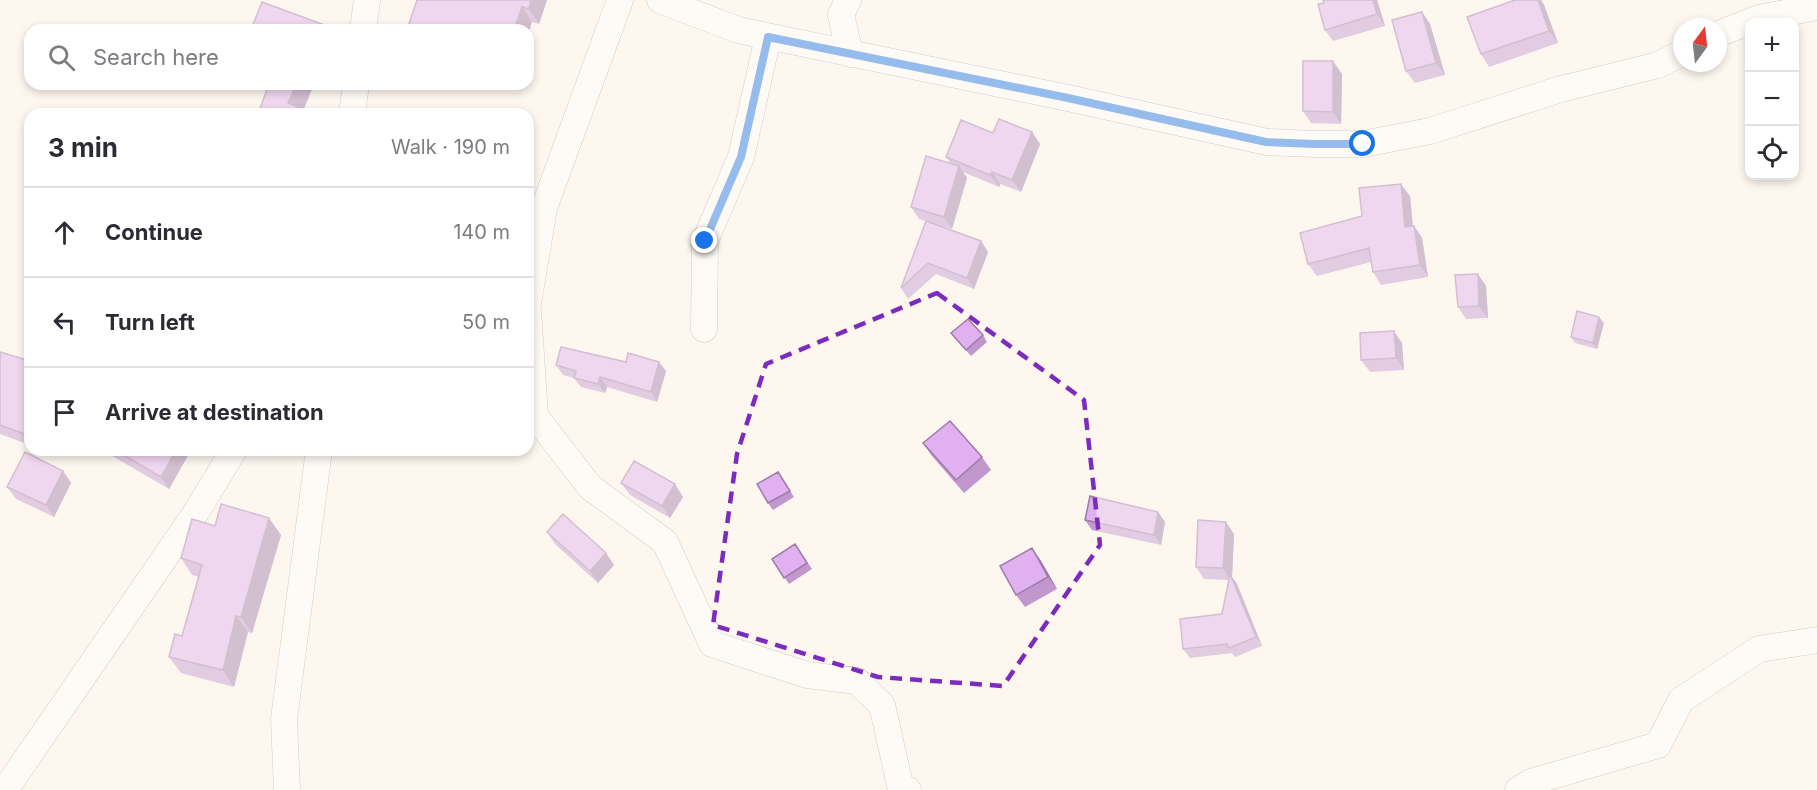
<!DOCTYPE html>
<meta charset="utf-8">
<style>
:root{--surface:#fff;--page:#f7f7f7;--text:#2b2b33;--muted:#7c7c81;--line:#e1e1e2}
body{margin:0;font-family:Inter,sans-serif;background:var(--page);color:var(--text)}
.controls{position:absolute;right:18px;top:18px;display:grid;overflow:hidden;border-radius:12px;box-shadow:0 3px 9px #0003}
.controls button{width:54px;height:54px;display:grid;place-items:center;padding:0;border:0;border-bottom:2px solid var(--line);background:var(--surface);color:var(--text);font:30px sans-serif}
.compass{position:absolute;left:1673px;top:18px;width:54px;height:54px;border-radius:50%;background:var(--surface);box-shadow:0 3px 9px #0003;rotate:15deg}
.stop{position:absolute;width:18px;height:18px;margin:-14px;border:4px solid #1a73e8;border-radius:50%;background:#fff}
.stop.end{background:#1a73e8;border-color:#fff;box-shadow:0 2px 6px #0008}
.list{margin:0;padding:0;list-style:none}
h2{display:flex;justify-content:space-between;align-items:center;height:78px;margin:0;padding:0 24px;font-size:26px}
h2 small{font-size:20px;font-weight:400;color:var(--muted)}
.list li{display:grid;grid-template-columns:39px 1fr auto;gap:18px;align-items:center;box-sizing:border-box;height:90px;padding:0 24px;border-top:2px solid var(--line)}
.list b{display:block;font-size:22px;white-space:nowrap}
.list em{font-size:20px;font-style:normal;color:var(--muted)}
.icon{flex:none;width:33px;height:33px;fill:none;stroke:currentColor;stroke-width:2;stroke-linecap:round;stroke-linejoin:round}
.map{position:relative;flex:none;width:1817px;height:790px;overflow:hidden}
.search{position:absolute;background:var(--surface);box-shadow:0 3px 9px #0003;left:24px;top:24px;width:510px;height:66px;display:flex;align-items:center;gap:15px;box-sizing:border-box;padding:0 21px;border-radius:18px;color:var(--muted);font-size:22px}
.panel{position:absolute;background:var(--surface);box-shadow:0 3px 9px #0003;left:24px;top:108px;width:510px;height:348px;border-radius:18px}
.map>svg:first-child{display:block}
</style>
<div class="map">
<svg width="1817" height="790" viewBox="0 0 1817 790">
<rect width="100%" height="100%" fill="#fef7f0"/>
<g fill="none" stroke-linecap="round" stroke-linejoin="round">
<defs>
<path id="minor" d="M 660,0 L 738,30 L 1068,98 L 1267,142 L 1315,144 L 1363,144 L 1430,131 L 1561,89 L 1658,65 L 1682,53
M 848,0 L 841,15 L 850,54
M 363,30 L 367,0
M 1718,34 L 1759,18 L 1817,7
M 352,114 L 356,84
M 528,303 L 544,208 L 620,0
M 528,310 L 535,416 L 590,487 L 665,542 L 712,644 L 807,675 L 857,681 L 882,705 L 900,785 L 908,790
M 704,329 L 705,241 L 741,157 L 768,37
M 5,790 L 195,514 L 234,450
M 287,790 L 284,719 L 319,450
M 1518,790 L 1531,782 L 1658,745 L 1681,700 L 1759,649 L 1817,640"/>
</defs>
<use href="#minor" stroke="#a4998f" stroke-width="27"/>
<use href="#minor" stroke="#fff" stroke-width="26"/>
</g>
<path fill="#c197ce" d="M 417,0 L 547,0 L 539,24 L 532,22 Z
M 1377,0 L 1385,26 L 1333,41 L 1325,30 L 1324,3 Z
M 1515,0 L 1541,0 L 1544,5 L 1558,43 L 1489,67 L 1481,54 Z
M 1422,12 L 1430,24 L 1445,75 L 1415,83 L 1406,71 Z
M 1342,74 L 1341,124 L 1311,123 L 1303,111 Z
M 1032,132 L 1040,144 L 1021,192 L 1000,184 L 999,187 L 963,172 L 967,178 L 952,229 L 938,225 L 981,241 L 988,252 L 974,289 L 936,274 L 908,299 L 901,288 L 926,221 L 919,219 L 911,207 L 951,164 L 946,157 L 993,133 Z
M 1410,196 L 1413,226 L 1414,226 L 1422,238 L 1428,277 L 1381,285 L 1373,272 L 1371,262 L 1317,276 L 1308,264 Z
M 1486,286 L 1488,318 L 1466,319 L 1458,307 Z
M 1604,323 L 1597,349 L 1575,343 L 1571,337 Z
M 951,333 L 983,335 L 987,342 L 971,356 Z
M 1402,343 L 1404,370 L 1370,372 L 1361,360 Z
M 0,352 L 30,361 L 30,445 L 0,434 Z
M 556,365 L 666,371 L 657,402 L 607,387 L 605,393 L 581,387 L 574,378 L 563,375 Z
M 923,443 L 982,457 L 991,470 L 964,493 L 932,456 Z
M 102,450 L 191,450 L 169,489 Z
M 63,471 L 71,483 L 54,517 L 16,499 L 7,487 Z
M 778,472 L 794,497 L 773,510 L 768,503 Z
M 621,483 L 683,497 L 670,518 L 630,495 Z
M 1158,512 L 1165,522 L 1161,545 L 1092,530 L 1085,520 Z
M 215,526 L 281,535 L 252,633 L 248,632 L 234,687 L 181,673 L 169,657 L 182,636 L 199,577 L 192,575 L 181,558 Z
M 547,532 L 606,553 L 614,565 L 598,583 L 555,544 Z
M 1234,534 L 1232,577 L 1237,584 L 1262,646 L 1235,657 L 1232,653 L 1190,658 L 1183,649 L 1222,614 L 1229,580 L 1204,579 L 1196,567 Z
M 795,544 L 812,569 L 789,584 L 772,559 Z
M 1032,548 L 1041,561 L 1057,589 L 1025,607 L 1016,595 Z"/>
<path fill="#9d7ba8" d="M 531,0 L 547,0 L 539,24 L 529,9 Z
M 1373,0 L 1377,0 L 1385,26 L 1377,14 Z
M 1538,0 L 1541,0 L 1544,5 L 1558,43 L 1549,31 Z
M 522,7 L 532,22 L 528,34 L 528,30 L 514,30 Z
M 1422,12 L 1430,24 L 1445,75 L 1436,63 Z
M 1333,61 L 1342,74 L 1341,124 L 1333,112 Z
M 296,84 L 314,84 L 302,114 L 288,103 Z
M 1032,132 L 1040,144 L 1021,192 L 1012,180 Z
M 959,166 L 967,178 L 952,229 L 944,217 Z
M 992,172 L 1000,184 L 999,187 L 990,175 Z
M 1401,184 L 1410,196 L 1414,239 L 1405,227 Z
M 1414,226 L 1422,238 L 1428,277 L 1420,265 Z
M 981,241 L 988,252 L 974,289 L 967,278 Z
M 1478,274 L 1486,286 L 1488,318 L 1479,306 Z
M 1599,317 L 1604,323 L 1597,349 L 1593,343 Z
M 1394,331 L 1402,343 L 1404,370 L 1396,358 Z
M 659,362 L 666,371 L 657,402 L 651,392 Z
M 600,377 L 607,387 L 605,393 L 598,384 Z
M 176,450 L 191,450 L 169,489 L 161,477 Z
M 63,471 L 71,483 L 54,517 L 46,505 Z
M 675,484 L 683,497 L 670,518 L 662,506 Z
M 1158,512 L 1165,522 L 1161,545 L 1154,535 Z
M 269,518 L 281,535 L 252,633 L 241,617 Z
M 1226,522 L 1234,534 L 1232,577 L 1237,584 L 1262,646 L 1256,637 L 1231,581 L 1223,568 Z
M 1032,548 L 1041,561 L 1057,589 L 1048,577 Z
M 606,553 L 614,565 L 598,583 L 590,571 Z
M 236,616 L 248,632 L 234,687 L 223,670 Z"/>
<path fill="#e0b0f0" stroke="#9d7ba8" stroke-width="1.5" d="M 417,0 L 531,0 L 529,9 L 522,7 L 514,30 L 407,30 Z
M 1323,0 L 1373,0 L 1377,14 L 1325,30 L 1318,4 L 1324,3 Z
M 1515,0 L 1538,0 L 1549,31 L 1481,54 L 1467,17 Z
M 262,2 L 327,26 L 325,30 L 261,30 L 252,27 Z
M 1422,12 L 1436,63 L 1406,71 L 1392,20 Z
M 1303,61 L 1333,61 L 1333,112 L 1303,111 Z
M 269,84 L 296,84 L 288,103 L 317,114 L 258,114 Z
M 999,119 L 1032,132 L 1012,180 L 992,172 L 990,175 L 946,157 L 961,120 L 993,133 Z
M 926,156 L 959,166 L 944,217 L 911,207 Z
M 1401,184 L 1405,227 L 1414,226 L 1420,265 L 1373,272 L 1369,248 L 1308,264 L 1300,233 L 1362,216 L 1359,188 Z
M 926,221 L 981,241 L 967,278 L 928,263 L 901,288 Z
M 1478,274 L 1479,306 L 1458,307 L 1455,275 Z
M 1577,311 L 1599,317 L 1593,343 L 1571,337 Z
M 968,319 L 983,335 L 966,350 L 951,333 Z
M 1394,331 L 1396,358 L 1361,360 L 1360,333 Z
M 561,347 L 626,362 L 628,353 L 659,362 L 651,392 L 600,377 L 598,384 L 574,378 L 576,371 L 556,365 Z
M 0,352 L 30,361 L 30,436 L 0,425 Z
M 950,421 L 982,457 L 956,480 L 923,443 Z
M 115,450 L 176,450 L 161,477 Z
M 25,452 L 63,471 L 46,505 L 7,487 Z
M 634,461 L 675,484 L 662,506 L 621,483 Z
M 778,472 L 790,491 L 768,503 L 757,484 Z
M 1090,496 L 1158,512 L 1154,535 L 1085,520 Z
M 221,504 L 269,518 L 241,617 L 236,616 L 223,670 L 169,657 L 175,634 L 182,636 L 202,565 L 181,558 L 192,519 L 215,526 Z
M 563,514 L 606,553 L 590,571 L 547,532 Z
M 1198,520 L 1226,522 L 1223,568 L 1196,567 Z
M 795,544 L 807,563 L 784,578 L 772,559 Z
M 1032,548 L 1048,577 L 1016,595 L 1000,566 Z
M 1230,574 L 1256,637 L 1229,648 L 1227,644 L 1183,649 L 1180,619 L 1222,614 Z"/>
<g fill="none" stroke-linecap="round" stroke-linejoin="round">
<path stroke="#1a73e8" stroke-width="8" d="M 705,241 L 741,157 L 768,37 L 1068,98 L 1266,142 L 1315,144 L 1363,144"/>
</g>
<path d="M0 0H1817V790H0ZM 937,293 L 1084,400 L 1100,545 L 1003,686 L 878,677 L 713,625 L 737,454 L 766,364 Z" fill="#fef7f0" fill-opacity=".55" fill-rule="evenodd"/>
<path fill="none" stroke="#7b2cbf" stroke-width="4.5" stroke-dasharray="12 8" stroke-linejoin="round" d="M 937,293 L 1084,400 L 1100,545 L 1003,686 L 878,677 L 713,625 L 737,454 L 766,364 Z"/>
</svg>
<div class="controls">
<button>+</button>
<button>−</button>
<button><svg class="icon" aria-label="locate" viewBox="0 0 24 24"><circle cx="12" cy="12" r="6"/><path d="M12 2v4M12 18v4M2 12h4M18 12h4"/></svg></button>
</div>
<svg class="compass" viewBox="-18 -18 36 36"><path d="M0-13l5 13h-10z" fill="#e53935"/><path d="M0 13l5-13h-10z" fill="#7c7c81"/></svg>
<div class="stop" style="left:1363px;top:144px"></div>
<div class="stop end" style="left:705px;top:241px"></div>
<div class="search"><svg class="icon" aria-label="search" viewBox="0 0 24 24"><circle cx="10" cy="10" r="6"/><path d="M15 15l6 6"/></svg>Search here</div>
<section class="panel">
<h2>3 min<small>Walk · 190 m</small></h2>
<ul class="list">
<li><svg class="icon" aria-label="ahead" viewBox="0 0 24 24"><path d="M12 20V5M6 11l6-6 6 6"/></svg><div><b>Continue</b></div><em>140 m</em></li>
<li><svg class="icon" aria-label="left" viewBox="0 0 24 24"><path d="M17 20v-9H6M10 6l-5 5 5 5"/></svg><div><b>Turn left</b></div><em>50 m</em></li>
<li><svg class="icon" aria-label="arrive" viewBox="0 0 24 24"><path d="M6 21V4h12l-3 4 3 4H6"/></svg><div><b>Arrive at destination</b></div></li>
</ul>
</section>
</div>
